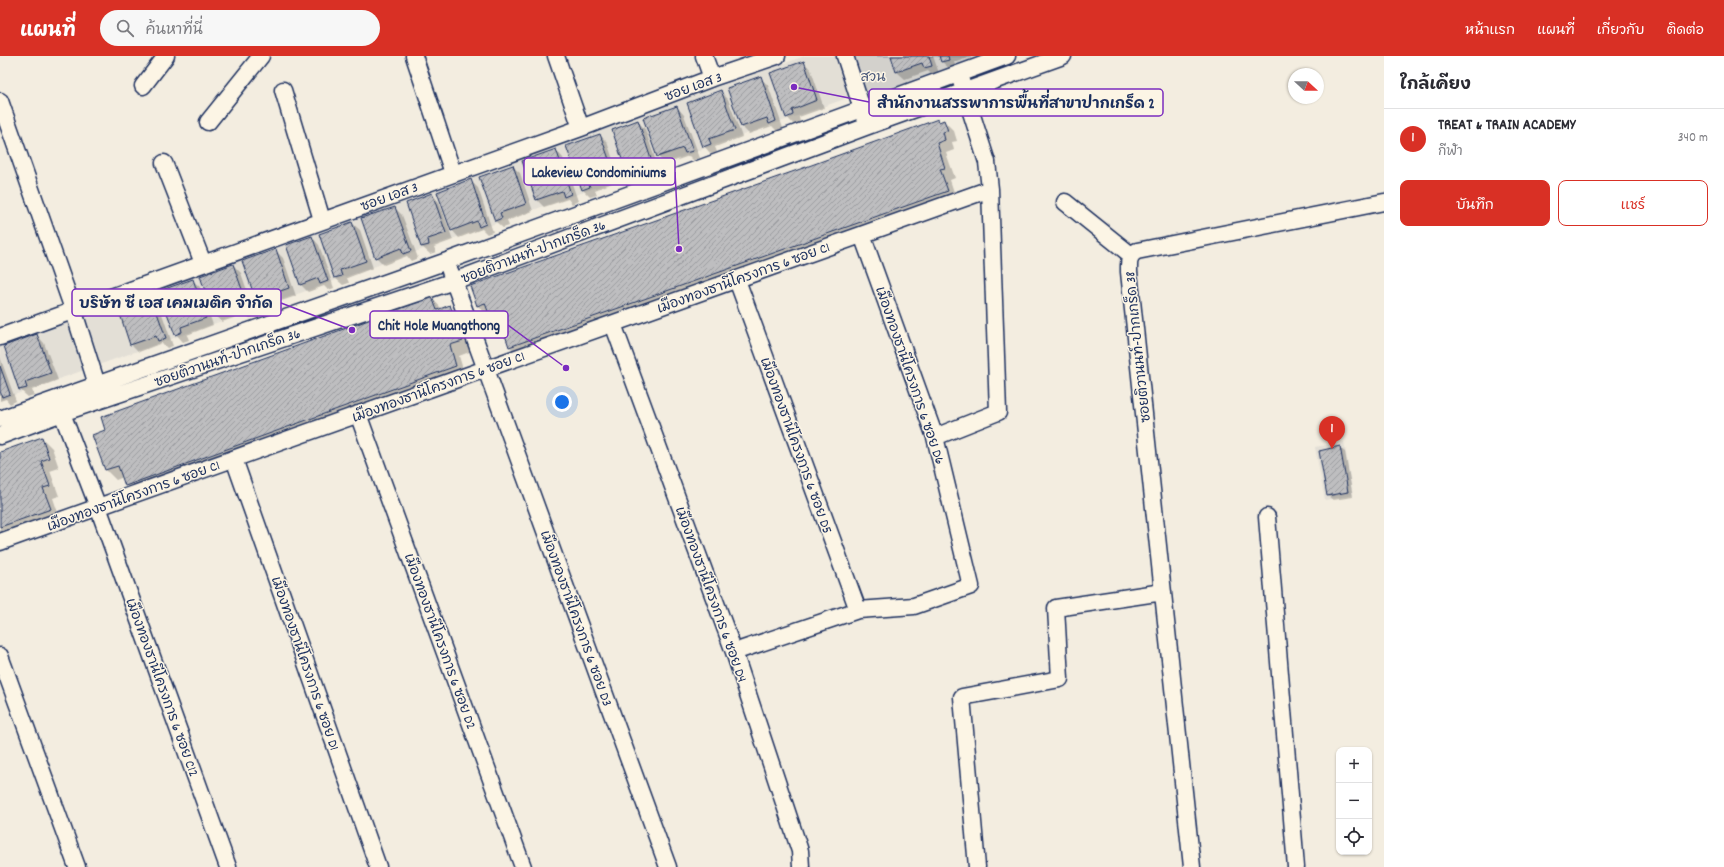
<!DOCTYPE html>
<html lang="th">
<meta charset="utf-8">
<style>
:root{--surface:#fff;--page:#f7f7f7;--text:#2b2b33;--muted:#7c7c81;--line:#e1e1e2;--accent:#d93025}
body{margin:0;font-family:Dekko,"Playpen Sans Thai",sans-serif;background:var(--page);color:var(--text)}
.controls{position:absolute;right:12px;bottom:12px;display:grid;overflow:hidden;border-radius:8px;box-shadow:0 1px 3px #0004}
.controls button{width:36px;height:36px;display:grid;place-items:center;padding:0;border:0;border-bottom:1px solid var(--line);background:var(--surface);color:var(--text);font:20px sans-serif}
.compass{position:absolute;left:1288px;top:12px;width:36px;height:36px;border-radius:50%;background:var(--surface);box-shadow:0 1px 3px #0004;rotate:111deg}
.you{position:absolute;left:562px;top:346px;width:14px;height:14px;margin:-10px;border:3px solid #fff;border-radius:50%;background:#1a73e8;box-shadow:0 0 0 6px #1a73e833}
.badge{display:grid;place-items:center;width:26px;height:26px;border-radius:50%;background:var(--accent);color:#fff;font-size:13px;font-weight:700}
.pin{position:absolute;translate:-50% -33px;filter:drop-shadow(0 1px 2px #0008)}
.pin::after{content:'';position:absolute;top:21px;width:14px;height:12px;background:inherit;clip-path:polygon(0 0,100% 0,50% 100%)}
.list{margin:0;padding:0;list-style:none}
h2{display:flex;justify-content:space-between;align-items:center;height:52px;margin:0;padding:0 16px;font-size:17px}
h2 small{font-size:13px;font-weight:400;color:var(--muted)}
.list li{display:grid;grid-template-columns:26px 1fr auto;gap:12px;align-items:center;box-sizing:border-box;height:60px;padding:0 16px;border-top:1px solid var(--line)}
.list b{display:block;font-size:15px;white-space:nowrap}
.list p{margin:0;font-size:13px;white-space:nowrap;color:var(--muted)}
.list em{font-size:13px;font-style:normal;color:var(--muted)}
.actions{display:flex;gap:8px;padding:12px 16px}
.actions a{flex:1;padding:9px 0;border:1px solid var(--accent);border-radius:8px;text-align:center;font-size:14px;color:var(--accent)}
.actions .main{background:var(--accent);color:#fff}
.icon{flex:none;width:22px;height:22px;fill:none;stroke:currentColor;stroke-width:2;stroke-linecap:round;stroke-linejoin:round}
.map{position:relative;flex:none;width:1384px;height:811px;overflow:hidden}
header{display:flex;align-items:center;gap:24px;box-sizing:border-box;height:56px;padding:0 20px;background:var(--accent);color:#fff}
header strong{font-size:19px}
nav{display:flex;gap:22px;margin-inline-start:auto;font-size:14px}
.search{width:280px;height:36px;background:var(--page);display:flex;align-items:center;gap:10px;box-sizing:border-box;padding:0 14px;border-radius:22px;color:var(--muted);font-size:15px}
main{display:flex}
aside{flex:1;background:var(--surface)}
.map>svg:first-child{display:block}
</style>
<header>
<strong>แผนที่</strong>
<div class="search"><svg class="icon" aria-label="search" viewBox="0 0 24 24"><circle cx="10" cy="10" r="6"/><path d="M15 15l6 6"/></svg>ค้นหาที่นี่</div>
<nav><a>หน้าแรก</a><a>แผนที่</a><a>เกี่ยวกับ</a><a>ติดต่อ</a></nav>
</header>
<main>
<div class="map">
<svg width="1384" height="811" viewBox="0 0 1384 811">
<defs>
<pattern id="building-hatch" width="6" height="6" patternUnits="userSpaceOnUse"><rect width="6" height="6" fill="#bebec0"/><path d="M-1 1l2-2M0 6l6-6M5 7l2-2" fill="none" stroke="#9a9b9f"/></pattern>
</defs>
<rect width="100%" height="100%" fill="#f3ede0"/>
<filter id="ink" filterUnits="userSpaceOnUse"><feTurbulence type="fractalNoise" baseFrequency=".025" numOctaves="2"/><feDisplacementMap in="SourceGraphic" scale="8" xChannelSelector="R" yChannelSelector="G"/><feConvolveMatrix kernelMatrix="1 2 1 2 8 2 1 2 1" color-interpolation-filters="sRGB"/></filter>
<g filter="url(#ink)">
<path fill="#e3dfd6" d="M 805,0 L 965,0 L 0,344 L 0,285 Z
M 1344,386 L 1353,439 L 1325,444 L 1315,391 Z"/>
<path fill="#d3d1cc" stroke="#778095" d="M 845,0 L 985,0 L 861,45 Z"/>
<path fill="#0003" d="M 892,0 L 933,0 L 939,17 L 932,19 L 928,15 L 905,23 L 897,16 Z
M 940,0 L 970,0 L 954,6 L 956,11 L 950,13 L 942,6 Z
M 804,6 L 811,14 L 824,52 L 799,61 L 800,66 L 794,69 L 787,61 Z
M 760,22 L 768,29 L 783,72 L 777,75 L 772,70 L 749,78 L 742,71 L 729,33 Z
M 721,36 L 728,43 L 742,81 L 715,91 L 717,96 L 711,98 L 704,90 Z
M 677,51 L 684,59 L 700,102 L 693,104 L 689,100 L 666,108 L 658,101 L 645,63 Z
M 938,64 L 940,67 L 944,65 L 954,75 L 957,85 L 952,86 L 954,94 L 946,97 L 955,122 L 950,124 L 957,145 L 520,301 L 510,291 L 506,281 L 505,282 L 495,272 L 490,259 L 488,260 L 478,250 L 471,230 L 807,112 Z
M 637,65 L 645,73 L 658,111 L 640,117 L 642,123 L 636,125 L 628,118 L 613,74 Z
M 600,79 L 607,86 L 620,124 L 595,134 L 597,139 L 590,141 L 583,134 L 568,90 Z
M 556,94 L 563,102 L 578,145 L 572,148 L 568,143 L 544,151 L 537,144 L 524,106 Z
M 512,110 L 520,117 L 533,155 L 507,165 L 509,170 L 503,172 L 495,165 Z
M 471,125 L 478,132 L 493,176 L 487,178 L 482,173 L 459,182 L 452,174 Z
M 432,138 L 439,146 L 453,184 L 434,191 L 436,196 L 430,198 L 422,191 L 407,147 Z
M 395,152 L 402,159 L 418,202 L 411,205 L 407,200 L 384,209 L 376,201 Z
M 352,167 L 360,174 L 373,212 L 347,222 L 349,227 L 343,229 L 335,222 Z
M 312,181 L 319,189 L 334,232 L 328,234 L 324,230 L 308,236 L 300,228 Z
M 275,194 L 283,202 L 296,240 L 270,249 L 272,254 L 266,257 L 258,249 Z
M 233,209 L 241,217 L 256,260 L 250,262 L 245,258 L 222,266 L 214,259 L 201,221 Z
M 192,224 L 200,231 L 213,269 L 187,279 L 189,284 L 183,286 L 176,278 Z
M 150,239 L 158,246 L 173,290 L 167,292 L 162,287 L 139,296 L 131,288 Z
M 432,242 L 442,253 L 450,251 L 460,261 L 472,295 L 459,300 L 465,320 L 136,439 L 126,429 L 123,421 L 116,424 L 106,414 L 93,380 Z
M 37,279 L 44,287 L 58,324 L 32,334 L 34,339 L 28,341 L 20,334 L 5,291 Z
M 0,301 L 16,345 L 10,348 L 6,343 L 0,345 Z
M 42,382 L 52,392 L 59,412 L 50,415 L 59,440 L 53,442 L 60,463 L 0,484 L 0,397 Z
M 1340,392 L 1345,396 L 1353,441 L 1333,444 L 1328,440 Z"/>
<path fill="url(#building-hatch)" stroke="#1b2f5e" d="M 891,0 L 929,0 L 932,10 L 924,12 L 922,7 L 896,16 Z
M 939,0 L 948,0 L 949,4 L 941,6 Z
M 804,5 L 817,44 L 792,54 L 793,59 L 786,62 L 770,17 Z
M 761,20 L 776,65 L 769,68 L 767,62 L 741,71 L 727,32 Z
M 721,34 L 735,74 L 709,83 L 711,88 L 703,91 L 687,47 Z
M 677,50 L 693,95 L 685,97 L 683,92 L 657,101 L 643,62 Z
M 938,63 L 939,66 L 944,64 L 948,75 L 943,76 L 945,84 L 937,87 L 945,112 L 940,113 L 948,135 L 509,291 L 502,270 L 494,272 L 485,247 L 477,250 L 470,230 L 806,111 Z
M 638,64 L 651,103 L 633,110 L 635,115 L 627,118 L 612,74 Z
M 600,78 L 614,117 L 588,126 L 590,131 L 582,134 L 566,90 Z
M 556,93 L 571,138 L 564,141 L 562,135 L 536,144 L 522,105 Z
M 513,109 L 526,148 L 500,157 L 502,162 L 495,165 L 479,121 Z
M 471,123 L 486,168 L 479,171 L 477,165 L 451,175 L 437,136 Z
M 432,137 L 446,177 L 428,183 L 429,189 L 421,191 L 406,147 Z
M 395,151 L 411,195 L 403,198 L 401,192 L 375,202 L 361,162 Z
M 352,166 L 366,205 L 340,214 L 342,220 L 334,222 L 319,178 Z
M 312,180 L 328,225 L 320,228 L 318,222 L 300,229 L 286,189 Z
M 276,193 L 289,232 L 263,241 L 265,247 L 258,250 L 242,205 Z
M 233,208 L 249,253 L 241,255 L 239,250 L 213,259 L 200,220 Z
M 193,223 L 206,262 L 181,271 L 182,276 L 175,279 L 159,235 Z
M 150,237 L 166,282 L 158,285 L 156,280 L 130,289 L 117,249 Z
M 432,241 L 437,254 L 450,249 L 463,285 L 450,289 L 456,310 L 125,430 L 118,410 L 105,414 L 92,379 L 105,374 L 101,361 Z
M 37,278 L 51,317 L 25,326 L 27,332 L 19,334 L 4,290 Z
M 0,310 L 10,338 L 2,341 L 0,335 Z
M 42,381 L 49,402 L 41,405 L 50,430 L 43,432 L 51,453 L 0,471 L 0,396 Z
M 1340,390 L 1348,436 L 1327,440 L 1319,395 Z"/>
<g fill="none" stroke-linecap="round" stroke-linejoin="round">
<defs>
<path id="minor" d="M 414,0 L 453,117
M 556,0 L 581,72
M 704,0 L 712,22
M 845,0 L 865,62
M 143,30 L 166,0
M 283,34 L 322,164
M 0,45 L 73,253 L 100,338
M 208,66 L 261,0
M 164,107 L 203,207
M 1065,146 L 1131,199
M 450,215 L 668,811
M 737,224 L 858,554
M 613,268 L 734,596 L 800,795 L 801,811
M 0,281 L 581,72 L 712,22 L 777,0
M 58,347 L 98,451 L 228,811
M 358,358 L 523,811
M 0,363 L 447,205 L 1007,0
M 0,380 L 62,357 L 454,225 L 868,70 L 1063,0
M 935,381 L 998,356 L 990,133 L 987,106 L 961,25
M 234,403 L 378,811
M 1267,461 L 1296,811
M 0,486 L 990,133
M 734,596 L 858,554 L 914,550 L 971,530 L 935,381 L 862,179
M 0,600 L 77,811
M 977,811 L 962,641 L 1060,623 L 1056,552 L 1163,536
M 1192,811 L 1129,216 C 1129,207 1128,199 1137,195 L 1384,146"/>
</defs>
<use href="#minor" stroke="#1b2f5e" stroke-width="19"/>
<use href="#minor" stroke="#fcf5e5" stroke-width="16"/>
</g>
</g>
<g text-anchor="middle" stroke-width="3" stroke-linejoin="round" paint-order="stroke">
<g font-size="14" fill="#49587a" stroke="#fcf5e5">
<text x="873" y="25">สวน</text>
</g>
<g font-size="14" fill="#1b2f5e" stroke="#fcf5e5">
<text transform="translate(693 30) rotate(-20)" y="5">ซอย เอส 3</text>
<text transform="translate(389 140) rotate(-20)" y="5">ซอย เอส 3</text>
<text transform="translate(533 195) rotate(-21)" y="5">ซอยติวานนท์-ปากเกร็ด 36</text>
<text transform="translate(743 221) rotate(-20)" y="5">เมืองทองธานีโครงการ 6 ซอย C1</text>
<text transform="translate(1137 291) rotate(-96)" y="5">ซอยติวานนท์-ปากเกร็ด 38</text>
<text transform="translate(227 301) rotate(-19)" y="5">ซอยติวานนท์-ปากเกร็ด 36</text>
<text transform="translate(911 319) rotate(71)" y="5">เมืองทองธานีโครงการ 6 ซอย D6</text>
<text transform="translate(438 330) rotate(-20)" y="5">เมืองทองธานีโครงการ 6 ซอย C1</text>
<text transform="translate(797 389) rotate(70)" y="5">เมืองทองธานีโครงการ 6 ซอย D5</text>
<text transform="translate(133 439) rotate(-20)" y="5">เมืองทองธานีโครงการ 6 ซอย C1</text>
<text transform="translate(712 538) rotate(70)" y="5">เมืองทองธานีโครงการ 6 ซอย D4</text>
<text transform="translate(577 562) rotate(70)" y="5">เมืองทองธานีโครงการ 6 ซอย D3</text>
<text transform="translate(441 585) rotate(70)" y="5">เมืองทองธานีโครงการ 6 ซอย D2</text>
<text transform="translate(306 607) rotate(71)" y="5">เมืองทองธานีโครงการ 6 ซอย D1</text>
<text transform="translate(163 631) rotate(70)" y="5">เมืองทองธานีโครงการ 6 ซอย C12</text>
</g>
</g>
<path fill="none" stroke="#7b2cbf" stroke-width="1.5" d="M794 31L869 46M679 193L675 116M352 274L281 247M566 312L508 269"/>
<g fill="#7b2cbf" stroke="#fcf5e5" stroke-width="1.5">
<circle cx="794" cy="31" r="4"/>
<circle cx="679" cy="193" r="4"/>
<circle cx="352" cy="274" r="4"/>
<circle cx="566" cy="312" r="4"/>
</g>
<g fill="#fcf5e5" stroke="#7b2cbf" stroke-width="1.5">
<rect x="869" y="33" width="294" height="27" rx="4"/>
<rect x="524" y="102" width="151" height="27" rx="4"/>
<rect x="72" y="233" width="209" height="27" rx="4"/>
<rect x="370" y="255" width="138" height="27" rx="4"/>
</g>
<g font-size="15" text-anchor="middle" font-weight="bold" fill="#1b2f5e">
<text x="1016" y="52">สำนักงานสรรพาการพื้นที่สาขาปากเกร็ด 2</text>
<text x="599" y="121">Lakeview Condominiums</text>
<text x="176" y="252">บริษัท ซี เอส เคมเมติค จำกัด</text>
<text x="439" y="274">Chit Hole Muangthong</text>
</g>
</svg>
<div class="controls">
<button>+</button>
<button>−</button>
<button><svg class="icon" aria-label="locate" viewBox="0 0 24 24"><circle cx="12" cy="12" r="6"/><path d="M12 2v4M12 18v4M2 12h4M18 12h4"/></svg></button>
</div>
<svg class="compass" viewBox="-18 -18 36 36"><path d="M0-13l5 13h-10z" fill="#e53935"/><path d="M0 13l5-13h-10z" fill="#7c7c81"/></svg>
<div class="you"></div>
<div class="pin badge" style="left:1332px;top:393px">1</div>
</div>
<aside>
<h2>ใกล้เคียง<small></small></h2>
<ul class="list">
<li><span class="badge">1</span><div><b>TREAT &amp; TRAIN ACADEMY</b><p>กีฬา</p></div><em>340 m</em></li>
</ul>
<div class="actions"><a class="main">บันทึก</a><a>แชร์</a></div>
</aside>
</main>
